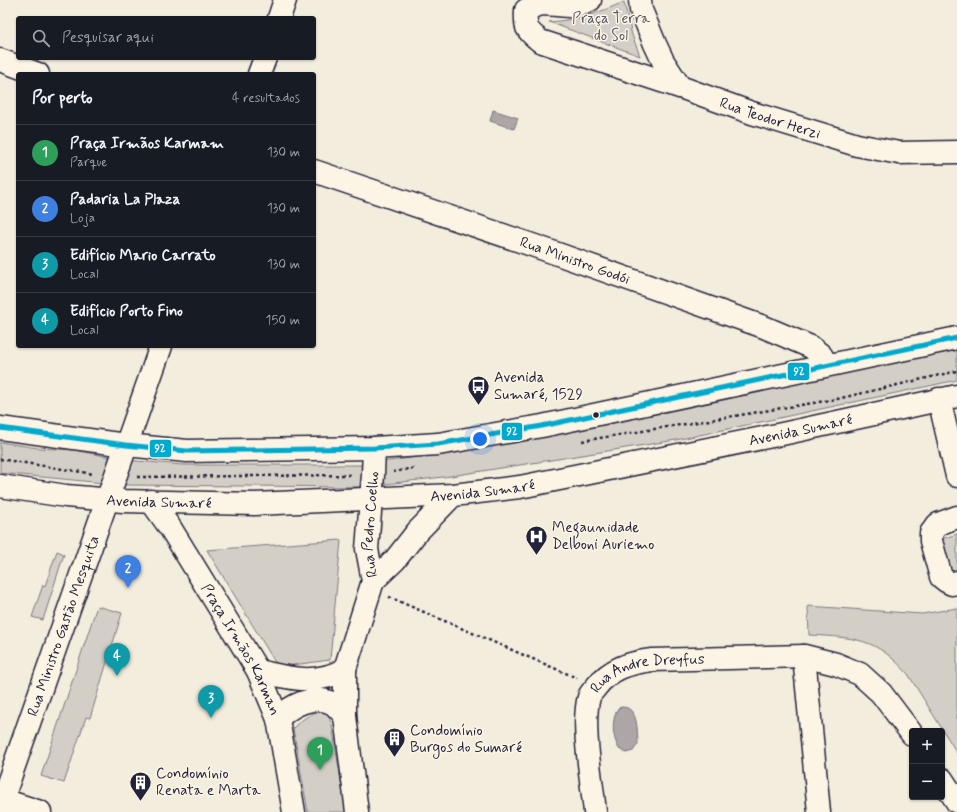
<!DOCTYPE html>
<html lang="pt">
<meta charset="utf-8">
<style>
:root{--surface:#171b24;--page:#20242c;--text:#f1f3f6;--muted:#9ea1a6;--line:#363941;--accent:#9495a2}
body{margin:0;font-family:Mynerve,sans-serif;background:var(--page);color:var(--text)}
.controls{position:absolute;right:12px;bottom:12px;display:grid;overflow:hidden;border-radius:4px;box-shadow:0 1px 3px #0004}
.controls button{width:36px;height:36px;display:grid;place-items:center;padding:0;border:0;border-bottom:1px solid var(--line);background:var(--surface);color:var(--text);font:20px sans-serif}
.you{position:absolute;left:480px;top:439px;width:14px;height:14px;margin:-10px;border:3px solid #fff;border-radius:50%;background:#1a73e8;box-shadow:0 0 0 6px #1a73e833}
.badge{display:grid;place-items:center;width:26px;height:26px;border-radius:50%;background:var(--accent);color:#fff;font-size:13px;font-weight:700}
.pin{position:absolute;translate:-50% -33px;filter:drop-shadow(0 1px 2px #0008)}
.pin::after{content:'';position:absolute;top:21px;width:14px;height:12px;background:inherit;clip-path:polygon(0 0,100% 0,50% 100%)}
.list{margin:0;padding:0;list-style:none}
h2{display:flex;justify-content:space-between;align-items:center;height:52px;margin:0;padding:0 16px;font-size:17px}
h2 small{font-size:13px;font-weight:400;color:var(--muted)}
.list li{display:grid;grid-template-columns:26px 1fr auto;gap:12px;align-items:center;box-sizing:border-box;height:56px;padding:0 16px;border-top:1px solid var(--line)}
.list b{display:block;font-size:15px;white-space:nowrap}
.list p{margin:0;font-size:13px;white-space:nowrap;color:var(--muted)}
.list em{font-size:13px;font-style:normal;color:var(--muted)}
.icon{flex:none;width:22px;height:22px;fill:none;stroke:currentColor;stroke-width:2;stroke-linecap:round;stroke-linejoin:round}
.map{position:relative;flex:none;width:957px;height:812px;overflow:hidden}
.search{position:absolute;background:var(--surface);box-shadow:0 1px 3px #0004;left:16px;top:16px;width:300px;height:44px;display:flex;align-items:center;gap:10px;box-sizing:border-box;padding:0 14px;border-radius:4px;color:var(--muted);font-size:15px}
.panel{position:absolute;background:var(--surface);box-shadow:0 1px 3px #0004;left:16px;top:72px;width:300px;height:276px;border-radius:4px}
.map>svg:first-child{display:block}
</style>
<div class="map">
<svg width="957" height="812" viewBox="0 0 957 812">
<rect width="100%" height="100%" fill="#f3edde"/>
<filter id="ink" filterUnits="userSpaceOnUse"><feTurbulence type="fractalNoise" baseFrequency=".025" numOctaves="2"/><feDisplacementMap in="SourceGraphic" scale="8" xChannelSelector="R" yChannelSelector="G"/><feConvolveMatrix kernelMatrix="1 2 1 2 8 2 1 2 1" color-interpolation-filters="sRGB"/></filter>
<g filter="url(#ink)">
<path fill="#d4cfc6" stroke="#7b7880" d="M 624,2 L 632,35 L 640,56 L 549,22 C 576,20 599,13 624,2 Z
M 957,349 L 957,380 L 676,440 L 451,476 L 362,487 L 125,485 L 0,473 L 0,442 L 38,448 L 74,450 L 125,460 L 183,465 L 361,465 L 438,454 L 543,437 Z
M 957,534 L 957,573 L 943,576 L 933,542 Z
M 341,540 L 330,660 L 278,667 L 207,550 Z
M 57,551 L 64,554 L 43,620 L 32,617 L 43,585 L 45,586 Z
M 97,606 L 122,613 L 90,718 L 86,717 L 64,783 L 41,776 Z
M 808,606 L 922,614 L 957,608 L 957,753 L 908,674 C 875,637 856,638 809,635 Z
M 320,710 L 327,712 L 332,725 L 346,812 L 308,812 L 293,728 C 301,720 309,715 320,710 Z"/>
<path fill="#aca7a6" stroke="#75727b" d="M 493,110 L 518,118 L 514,129 L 490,121 Z
M 622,707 C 639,707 637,732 638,744 L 633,751 L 626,753 L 619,749 C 612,736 611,721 618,708 Z"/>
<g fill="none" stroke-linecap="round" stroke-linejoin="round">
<defs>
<g id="minor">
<path d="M 590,0 C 583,3 576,7 569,6 C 550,6 545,0 526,10 C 525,29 526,29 540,41 L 680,87"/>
<path id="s1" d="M 640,0 L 641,10 L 655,44 L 663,61 L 680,87 L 752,113 L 857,145 L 899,153 L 957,152"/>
<path d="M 279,18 L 285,0"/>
<path d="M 0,60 L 38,74"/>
<path d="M 259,74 L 265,58"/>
<path id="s2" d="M 314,171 L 535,246 L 764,327 L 811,347 L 821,355 L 827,365"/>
<path d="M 939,399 L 957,476"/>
<path id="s3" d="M 151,501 L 171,529 L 258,671 L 278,719 L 294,812"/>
<path d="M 957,517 L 938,524 L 931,533 L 931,541 L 941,577 L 946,581 L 952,584 L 957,582"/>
<path d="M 804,656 L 819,812"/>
<path d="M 258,671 C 288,678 317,686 345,669"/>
<path d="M 278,719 C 291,705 313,694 332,703 C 337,706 341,712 345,716"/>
<path d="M 942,779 L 957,802"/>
<path d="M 0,799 L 40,812"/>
<path id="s4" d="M 0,806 L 161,346"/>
<path id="s5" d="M 357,812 L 345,716 L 345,669 L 373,581 L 367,549 L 373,475 L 374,448"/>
<path id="s6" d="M 595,812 C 592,782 581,724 589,697 C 590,693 594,690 596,687 C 611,668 629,663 652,660 L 804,656 L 836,664 L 860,674 L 881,693 L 912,734"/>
</g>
<g id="major">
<path d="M 0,428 L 126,445 L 187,451 L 374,448 L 438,444 L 542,426 L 957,338"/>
<path id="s7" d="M 0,486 L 66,496 L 123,501 L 255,504 L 453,495 L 520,487 L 782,434 L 957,396"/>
<path d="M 373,581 L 395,560 L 417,532 L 453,495"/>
</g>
</defs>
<use href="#minor" stroke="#22223b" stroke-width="25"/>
<use href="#major" stroke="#22223b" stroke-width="25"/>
<path stroke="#22223b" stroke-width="2.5" stroke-dasharray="3 3" stroke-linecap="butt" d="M 582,441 L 837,399 L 957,371
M 0,459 L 94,474
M 393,472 L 415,468
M 137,477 L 352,475
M 389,597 L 577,678"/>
<use href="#minor" stroke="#fcf5e5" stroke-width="22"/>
<use href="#major" stroke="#fcf5e5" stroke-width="22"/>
<defs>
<path id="bus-1" d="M 0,428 L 126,445 L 187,451 L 374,448 L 438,444 L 542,426 L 957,338"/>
</defs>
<use href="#bus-1" stroke="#fcf5e5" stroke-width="8"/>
<use href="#bus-1" stroke="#00a9ce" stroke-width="5"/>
</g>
</g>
<defs>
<symbol id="bus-pin" viewBox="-11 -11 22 30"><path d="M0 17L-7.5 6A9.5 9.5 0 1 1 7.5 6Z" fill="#22223b" stroke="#fcf5e5"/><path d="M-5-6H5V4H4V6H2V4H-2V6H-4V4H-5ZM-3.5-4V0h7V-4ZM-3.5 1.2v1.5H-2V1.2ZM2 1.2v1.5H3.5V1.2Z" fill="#fff"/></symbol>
<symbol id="hospital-pin" viewBox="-11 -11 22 30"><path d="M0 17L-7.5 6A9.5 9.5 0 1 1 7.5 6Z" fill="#22223b" stroke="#fcf5e5"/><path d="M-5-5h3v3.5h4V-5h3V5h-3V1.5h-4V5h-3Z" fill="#fff"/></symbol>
<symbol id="building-pin" viewBox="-11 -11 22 30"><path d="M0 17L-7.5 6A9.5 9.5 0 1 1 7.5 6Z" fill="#22223b" stroke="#fcf5e5"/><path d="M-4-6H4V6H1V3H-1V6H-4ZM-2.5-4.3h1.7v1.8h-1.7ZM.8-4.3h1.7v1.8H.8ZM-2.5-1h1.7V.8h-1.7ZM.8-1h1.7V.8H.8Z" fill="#fff"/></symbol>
</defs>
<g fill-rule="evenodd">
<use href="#bus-pin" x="466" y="374" width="25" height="34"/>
<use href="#hospital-pin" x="524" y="524" width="25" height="34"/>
<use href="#building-pin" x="382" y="726" width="25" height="34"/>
<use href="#building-pin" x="128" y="770" width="25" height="34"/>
</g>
<circle fill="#22223b" stroke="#fcf5e5" stroke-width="1.5" cx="596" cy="415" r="3.5"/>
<g text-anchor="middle" stroke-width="3" stroke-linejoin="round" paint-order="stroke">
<g font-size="15" fill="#575665" stroke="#fcf5e5">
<text x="611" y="23">Praça Terra<tspan x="611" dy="17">do Sol</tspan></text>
</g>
<g font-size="15" fill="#22223b" stroke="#fcf5e5">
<text dy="5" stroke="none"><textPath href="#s1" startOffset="192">Rua Teodor Herzi</textPath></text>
<text dy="5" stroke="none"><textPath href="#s2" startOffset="276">Rua Ministro Godói</textPath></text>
<text dy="5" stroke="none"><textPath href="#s7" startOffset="808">Avenida Sumaré</textPath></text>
<text dy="5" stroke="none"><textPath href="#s7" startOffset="484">Avenida Sumaré</textPath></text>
<text dy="5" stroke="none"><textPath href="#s7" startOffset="160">Avenida Sumaré</textPath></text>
<text dy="5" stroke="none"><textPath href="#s5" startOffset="293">Rua Pedro Coelho</textPath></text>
<text dy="5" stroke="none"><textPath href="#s4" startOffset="191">Rua Ministro Gastão Mesquita</textPath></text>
<text dy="5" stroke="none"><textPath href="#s3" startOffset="174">Praça Irmãos Karman</textPath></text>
<text dy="5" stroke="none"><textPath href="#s6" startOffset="184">Rua Andre Dreyfus</textPath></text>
</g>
<g font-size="15" fill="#22223b" stroke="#fcf5e5" text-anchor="start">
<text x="494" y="382">Avenida<tspan x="494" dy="17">Sumaré, 1529</tspan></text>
<text x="552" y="532">Megaunidade<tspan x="552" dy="17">Delboni Auriemo</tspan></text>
<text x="410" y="735">Condomínio<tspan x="410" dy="17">Burgos do Sumaré</tspan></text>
<text x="156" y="778">Condomínio<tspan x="156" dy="17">Renata e Marta</tspan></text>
</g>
</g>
<g stroke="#fcf5e5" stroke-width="1.5">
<rect x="787" y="362" width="23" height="19" rx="4" fill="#00a9ce"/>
<rect x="501" y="422" width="22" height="19" rx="4" fill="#00a9ce"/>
<rect x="149" y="439" width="23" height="19" rx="4" fill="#00a9ce"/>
</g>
<g font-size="11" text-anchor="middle" font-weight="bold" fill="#fff">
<text x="799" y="375">92</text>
<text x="512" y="435">92</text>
<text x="160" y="452">92</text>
</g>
</svg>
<div class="controls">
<button>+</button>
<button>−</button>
</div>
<div class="you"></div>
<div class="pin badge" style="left:320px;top:770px;background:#2e9e5b">1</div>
<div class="pin badge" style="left:128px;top:588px;background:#3f7fe0">2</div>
<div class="pin badge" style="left:211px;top:718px;background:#0f9aa8">3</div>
<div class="pin badge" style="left:117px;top:676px;background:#0f9aa8">4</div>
<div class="search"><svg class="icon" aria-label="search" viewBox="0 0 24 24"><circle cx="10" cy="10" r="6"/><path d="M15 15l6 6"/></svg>Pesquisar aqui</div>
<section class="panel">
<h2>Por perto<small>4 resultados</small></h2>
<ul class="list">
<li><span class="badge" style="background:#2e9e5b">1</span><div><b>Praça Irmãos Karmam</b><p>Parque</p></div><em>130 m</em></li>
<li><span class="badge" style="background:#3f7fe0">2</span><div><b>Padaria La Plaza</b><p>Loja</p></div><em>130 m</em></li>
<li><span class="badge" style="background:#0f9aa8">3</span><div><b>Edifício Mario Carrato</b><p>Local</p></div><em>130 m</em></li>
<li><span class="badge" style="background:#0f9aa8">4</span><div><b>Edifício Porto Fino</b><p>Local</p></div><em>150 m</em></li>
</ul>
</section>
</div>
